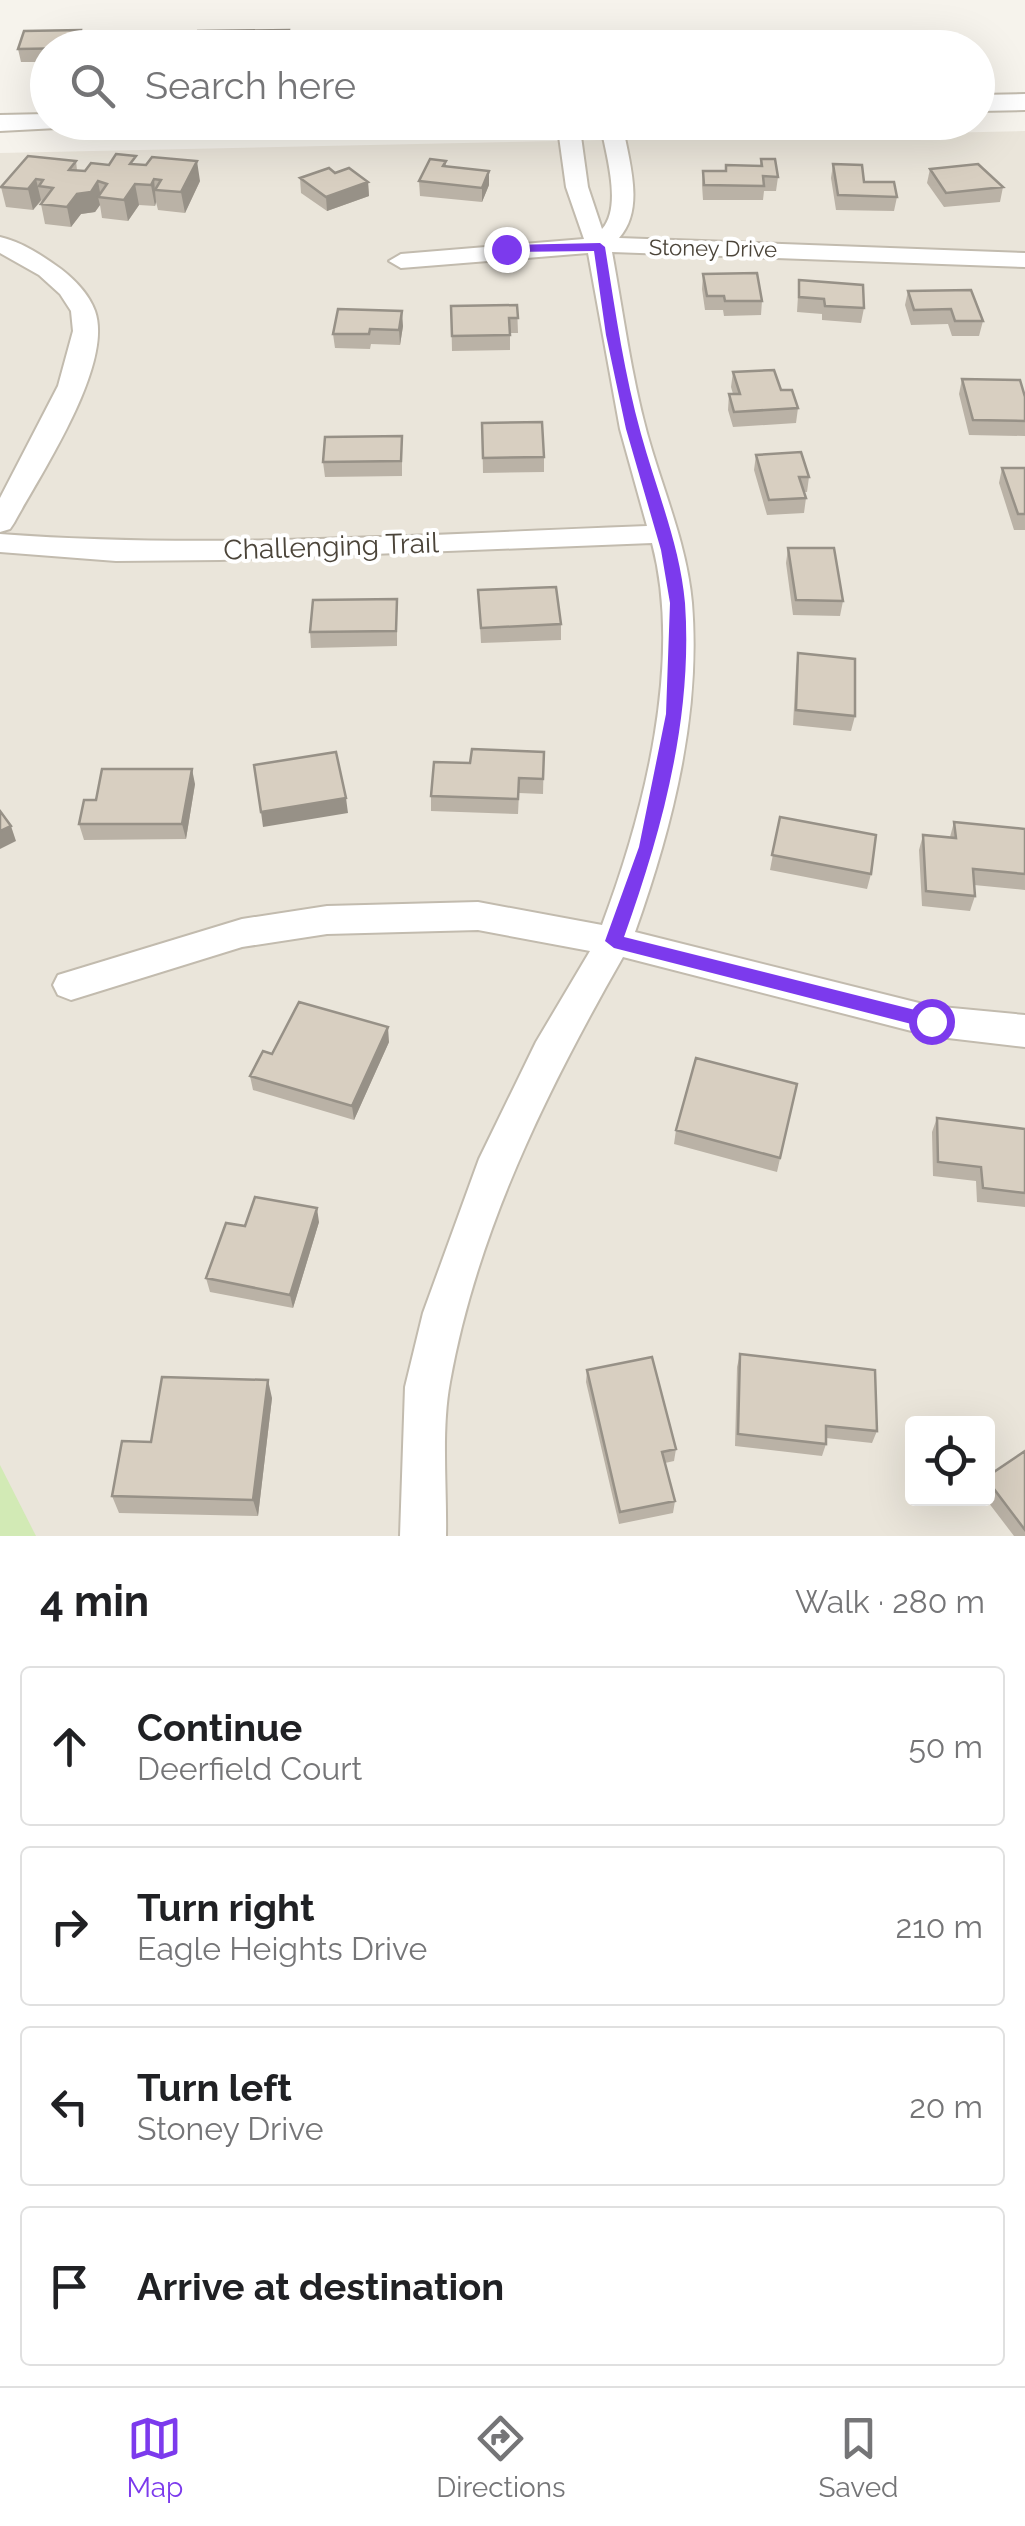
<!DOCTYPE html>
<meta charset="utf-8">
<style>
:root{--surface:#fff;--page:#f6f6f6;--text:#202124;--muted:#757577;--line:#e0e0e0;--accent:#7c3aed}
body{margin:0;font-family:Raleway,sans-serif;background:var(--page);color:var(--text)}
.controls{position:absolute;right:30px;bottom:30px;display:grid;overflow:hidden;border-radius:10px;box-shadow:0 10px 40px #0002}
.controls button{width:90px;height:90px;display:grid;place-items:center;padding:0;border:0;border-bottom:2px solid var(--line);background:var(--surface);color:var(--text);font:50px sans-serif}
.stop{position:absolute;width:30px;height:30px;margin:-22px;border:8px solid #7c3aed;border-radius:50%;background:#fff}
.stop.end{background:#7c3aed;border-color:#fff;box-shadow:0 2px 10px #0008}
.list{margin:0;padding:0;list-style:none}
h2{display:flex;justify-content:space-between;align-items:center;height:130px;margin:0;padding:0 40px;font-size:42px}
h2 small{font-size:32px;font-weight:400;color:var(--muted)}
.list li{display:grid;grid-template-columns:65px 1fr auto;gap:30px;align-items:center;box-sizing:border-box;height:160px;margin:0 20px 20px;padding:0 20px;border:2px solid var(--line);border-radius:10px}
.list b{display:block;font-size:38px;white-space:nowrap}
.list p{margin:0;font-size:32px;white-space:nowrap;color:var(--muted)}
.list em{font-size:32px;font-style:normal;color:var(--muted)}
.icon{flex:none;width:55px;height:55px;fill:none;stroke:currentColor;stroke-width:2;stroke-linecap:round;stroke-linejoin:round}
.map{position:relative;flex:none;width:1025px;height:1536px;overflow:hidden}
.search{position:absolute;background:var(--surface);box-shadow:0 10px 40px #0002;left:30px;right:30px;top:30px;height:110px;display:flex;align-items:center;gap:25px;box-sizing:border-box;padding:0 35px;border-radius:55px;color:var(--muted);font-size:38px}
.sheet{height:850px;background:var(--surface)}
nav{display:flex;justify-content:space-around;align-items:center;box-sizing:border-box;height:140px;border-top:2px solid var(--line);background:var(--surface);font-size:28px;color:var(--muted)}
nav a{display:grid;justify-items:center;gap:5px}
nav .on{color:var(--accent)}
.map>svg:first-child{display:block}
</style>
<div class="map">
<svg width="1025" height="1536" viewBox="0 0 1025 1536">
<rect width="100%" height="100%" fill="#f6f3ec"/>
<path fill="#eae5da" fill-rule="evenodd" d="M 1025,131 L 1025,1536 L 0,1536 L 0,153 ZM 912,1424 L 988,1424 L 988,1498 L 912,1498 Z"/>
<path fill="#d2eab5" d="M 0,1465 L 36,1536 L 0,1536 Z"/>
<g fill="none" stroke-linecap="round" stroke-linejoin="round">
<defs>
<path id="minor" d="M 557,122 L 579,122 L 588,187 L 602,229 C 623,206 605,151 600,122 L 622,122 C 628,159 646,208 619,238 L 1025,253 L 1025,267 L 612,252 C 623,312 631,374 647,433 C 662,488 687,544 692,603 C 701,715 672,828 635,932 L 931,1006 L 1025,1015 L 1025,1047 L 931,1036 L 623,957 C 547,1090 477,1231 450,1382 C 441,1431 447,1487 446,1536 L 400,1536 L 405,1387 L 423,1313 L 479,1159 L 536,1042 L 590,951 L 478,930 L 327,934 L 242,947 L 71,1000 L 58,995 L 53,985 L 58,975 L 242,919 L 327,906 L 478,902 L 602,925 C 644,813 683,661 652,543 L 220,560 L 116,561 L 0,552 L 0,534 C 215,550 431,534 647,526 L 620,429 L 588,253 L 401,268 L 389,261 L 401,254 L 584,239 L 566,187 Z
M 0,237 C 22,242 43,256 61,269 C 74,279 89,294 95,311 C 114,365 40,475 14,523 L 10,529 L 0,532 L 0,498 L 58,386 L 73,331 L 71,311 L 60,294 L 39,275 L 0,253 Z"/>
<path id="tertiary" d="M 1025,94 L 1025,110 L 978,111 L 978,95 Z
M 48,114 L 48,122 L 61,122 L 57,128 L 0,131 L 0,115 Z"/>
</defs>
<use href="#minor" stroke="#c2bbae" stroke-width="4"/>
<use href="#tertiary" stroke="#c2bbae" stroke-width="4"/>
<use href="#minor" fill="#fff" fill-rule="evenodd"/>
<use href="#tertiary" fill="#fff" fill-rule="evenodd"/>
</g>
<path fill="#bab2a6" d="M 81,30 L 84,43 L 48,48 L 48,62 L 21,62 L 18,49 Z
M 290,44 L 290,48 L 196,48 L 195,45 Z
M 761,159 L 778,177 L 776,191 L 764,191 L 763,200 L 703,200 L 702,185 L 703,171 L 725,171 L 726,165 L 760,166 Z
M 76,161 L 77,170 L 85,171 L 109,165 L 137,165 L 200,181 L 185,213 L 158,210 L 156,202 L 155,206 L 139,205 L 128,221 L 102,218 L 100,205 L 95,212 L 81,214 L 71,227 L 45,224 L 41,204 L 42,200 L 33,210 L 6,207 L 1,187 Z
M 446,161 L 446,167 L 489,171 L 489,185 L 482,202 L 420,196 L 419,181 Z
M 833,164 L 864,182 L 897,197 L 894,211 L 836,210 L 831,178 Z
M 930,169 L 1003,187 L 1000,202 L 944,207 L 927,183 Z
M 335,173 L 368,182 L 369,196 L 327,211 L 301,193 L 300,178 Z
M 703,274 L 762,301 L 761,315 L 724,316 L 723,310 L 705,310 L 702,289 Z
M 799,280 L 864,308 L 861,323 L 822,320 L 822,314 L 797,312 Z
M 908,291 L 983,321 L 979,336 L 952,336 L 948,324 L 911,325 L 905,305 Z
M 517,305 L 518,333 L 510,333 L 510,350 L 452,351 L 451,306 Z
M 403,326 L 400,345 L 371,344 L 370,349 L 335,348 L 333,334 Z
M 733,372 L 781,390 L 798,408 L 796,423 L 733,427 L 728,410 L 729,394 L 733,394 L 731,387 Z
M 962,379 L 1025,421 L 1025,436 L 969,435 L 959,394 Z
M 482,423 L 544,457 L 544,472 L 483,473 Z
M 402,451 L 402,476 L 325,477 L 323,462 Z
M 756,455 L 809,477 L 807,492 L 804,492 L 806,498 L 804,513 L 767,515 L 754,470 Z
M 1002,468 L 1025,468 L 1025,530 L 1014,530 L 999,483 Z
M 788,548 L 843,601 L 840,616 L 793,615 L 786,563 Z
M 478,590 L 561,624 L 561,640 L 481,643 Z
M 397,599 L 397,646 L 311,648 L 310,632 Z
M 798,653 L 855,716 L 851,731 L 793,725 L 796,669 Z
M 544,752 L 543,794 L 519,793 L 518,814 L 431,811 L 431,796 L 470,763 Z
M 195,784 L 186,839 L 84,840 L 79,824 L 96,800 Z
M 780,817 L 871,874 L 867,889 L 770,870 Z
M 954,822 L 1025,829 L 1025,890 L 974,885 L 975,896 L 970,911 L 922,906 L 919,850 L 923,835 L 950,837 Z
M 389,1042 L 354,1120 L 253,1090 L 250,1076 L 272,1054 Z
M 797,1084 L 777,1172 L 674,1144 L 676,1130 Z
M 937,1118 L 1025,1129 L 1025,1207 L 977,1202 L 976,1181 L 933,1176 L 932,1132 Z
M 319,1222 L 293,1308 L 210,1292 L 206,1278 L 245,1226 Z
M 740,1354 L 877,1431 L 872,1443 L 826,1438 L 826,1444 L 822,1456 L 735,1446 L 737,1367 Z
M 587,1370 L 676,1449 L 674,1461 L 665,1463 L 675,1501 L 673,1513 L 619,1524 L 586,1382 Z
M 272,1398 L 258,1516 L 119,1513 L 112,1496 Z
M 1025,1451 L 1025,1536 L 1014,1536 L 985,1498 L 988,1498 L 988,1476 Z"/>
<path fill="#979187" d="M 81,30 L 84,43 L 83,48 L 78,48 Z
M 197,161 L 200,181 L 185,213 L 181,192 Z
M 489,171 L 489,185 L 482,202 L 482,188 Z
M 36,179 L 41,200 L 33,210 L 28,189 Z
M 154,179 L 156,202 L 155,206 L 151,185 Z
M 98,181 L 101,198 L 98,197 L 100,205 L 95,212 L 81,214 L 71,227 L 67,207 L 77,194 Z
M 368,182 L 369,196 L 327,211 L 326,197 Z
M 135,184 L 139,205 L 128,221 L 124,200 Z
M 402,311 L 403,326 L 400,345 L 399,330 Z
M 192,769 L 195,784 L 186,839 L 182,824 Z
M 346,798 L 348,813 L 263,827 L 261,812 Z
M 11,826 L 16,841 L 0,849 L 0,831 Z
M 388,1027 L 389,1042 L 354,1120 L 352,1106 Z
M 317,1208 L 319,1222 L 293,1308 L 290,1295 Z
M 268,1380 L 272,1398 L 258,1516 L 253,1500 Z"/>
<path fill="#d8cfc1" stroke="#979187" stroke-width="2.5" d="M 81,30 L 78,48 L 18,49 L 24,31 Z
M 289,30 L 287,47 L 217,48 L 218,45 L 195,45 L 198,31 Z
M 116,154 L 136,156 L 130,164 L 146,165 L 152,157 L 197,161 L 181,192 L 155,190 L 161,180 L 154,179 L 151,185 L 135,184 L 124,200 L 98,197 L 107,184 L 98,181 L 91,192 L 77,194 L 67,207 L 41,204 L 53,188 L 39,186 L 43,180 L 36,179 L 28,189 L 1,187 L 28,156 L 76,161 L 69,170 L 85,171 L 91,163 L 109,165 Z
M 430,159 L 446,161 L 443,166 L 489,171 L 482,188 L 419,181 Z
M 761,159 L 775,159 L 778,177 L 763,176 L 764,186 L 704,185 L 703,171 L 726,171 L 726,165 L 762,166 Z
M 833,164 L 862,165 L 864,182 L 894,182 L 897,197 L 838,195 Z
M 978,164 L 1003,187 L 946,193 L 930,169 Z
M 329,168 L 335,173 L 349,168 L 368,182 L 326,197 L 300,178 Z
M 757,273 L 762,301 L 725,301 L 724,296 L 707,296 L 703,274 Z
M 799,280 L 863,285 L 864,308 L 825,306 L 824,299 L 799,297 Z
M 971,290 L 983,321 L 955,321 L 951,309 L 914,310 L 908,291 Z
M 517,305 L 518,318 L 509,318 L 510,335 L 452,336 L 451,306 Z
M 338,309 L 402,311 L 399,330 L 370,329 L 369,334 L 333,334 Z
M 774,370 L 781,390 L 792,390 L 798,408 L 734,412 L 729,394 L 740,394 L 733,372 Z
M 962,379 L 1020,380 L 1025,397 L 1025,421 L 973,420 Z
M 542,422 L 544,457 L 483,458 L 482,423 Z
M 402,436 L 401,461 L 323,462 L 325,437 Z
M 801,452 L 809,477 L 799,477 L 806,498 L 769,500 L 756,455 Z
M 1002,468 L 1025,468 L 1025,514 L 1018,514 Z
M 788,548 L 834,548 L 843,601 L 796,600 Z
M 556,587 L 561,624 L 481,628 L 478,590 Z
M 397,599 L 396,631 L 310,632 L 313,600 Z
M 798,653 L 855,659 L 855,716 L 796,710 Z
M 472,749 L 544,752 L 543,779 L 519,778 L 518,799 L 431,796 L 434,762 L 470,763 Z
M 336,752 L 346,798 L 261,812 L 254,765 Z
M 102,769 L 192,769 L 182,824 L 79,824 L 84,800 L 96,800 Z
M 0,811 L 11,826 L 0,831 Z
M 780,817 L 876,835 L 871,874 L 772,855 Z
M 954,822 L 1025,829 L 1025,874 L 973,869 L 975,896 L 926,891 L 923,835 L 956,838 Z
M 299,1002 L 388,1027 L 352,1106 L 250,1076 L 263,1051 L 272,1054 Z
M 696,1058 L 797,1084 L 780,1158 L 676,1130 Z
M 937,1118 L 1025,1129 L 1025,1193 L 983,1188 L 981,1167 L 938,1162 Z
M 255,1197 L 317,1208 L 290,1295 L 206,1278 L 226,1223 L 245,1226 Z
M 740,1354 L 875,1370 L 877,1431 L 826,1426 L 826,1444 L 738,1434 Z
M 652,1357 L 676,1449 L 662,1452 L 675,1501 L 620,1512 L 587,1370 Z
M 162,1377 L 268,1380 L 253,1500 L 112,1496 L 122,1441 L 151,1442 Z
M 1025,1451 L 1025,1530 L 988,1481 L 988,1476 Z"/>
<path fill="#7c3aed" d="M 600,243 L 605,247 C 615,309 624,373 641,434 C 656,489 680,545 685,603 C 693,717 662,831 624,937 L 931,1014 L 938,1016 L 938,1027 L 931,1029 L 614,948 L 605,941 L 639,847 L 666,714 L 670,603 L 661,550 L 626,429 L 606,335 L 594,251 L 506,252 L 500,249 L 506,245 Z"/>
<g text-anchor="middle" stroke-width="8" stroke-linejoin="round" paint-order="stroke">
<g font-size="22" fill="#4b4439" stroke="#fff">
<text transform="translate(713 248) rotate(1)" y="8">Stoney Drive</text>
</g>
<g font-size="28" fill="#4b4439" stroke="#fff">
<text transform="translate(331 546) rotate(-2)" y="10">Challenging Trail</text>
</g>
</g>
</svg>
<div class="controls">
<button><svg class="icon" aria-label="locate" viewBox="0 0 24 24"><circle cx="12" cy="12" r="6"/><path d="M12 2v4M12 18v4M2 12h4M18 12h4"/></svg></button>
</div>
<div class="stop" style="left:931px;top:1021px"></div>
<div class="stop end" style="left:506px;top:249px"></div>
<div class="search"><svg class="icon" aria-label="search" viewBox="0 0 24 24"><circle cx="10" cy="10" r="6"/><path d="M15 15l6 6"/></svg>Search here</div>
</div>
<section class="sheet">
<h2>4 min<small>Walk · 280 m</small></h2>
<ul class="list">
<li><svg class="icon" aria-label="ahead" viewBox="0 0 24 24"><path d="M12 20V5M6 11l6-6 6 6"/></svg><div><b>Continue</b><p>Deerfield Court</p></div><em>50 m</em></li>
<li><svg class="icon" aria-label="right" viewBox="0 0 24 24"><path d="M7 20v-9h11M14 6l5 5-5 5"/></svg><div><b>Turn right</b><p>Eagle Heights Drive</p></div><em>210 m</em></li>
<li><svg class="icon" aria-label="left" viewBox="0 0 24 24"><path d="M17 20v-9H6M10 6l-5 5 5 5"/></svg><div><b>Turn left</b><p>Stoney Drive</p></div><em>20 m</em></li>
<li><svg class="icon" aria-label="arrive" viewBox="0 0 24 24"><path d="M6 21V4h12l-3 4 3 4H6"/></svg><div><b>Arrive at destination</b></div></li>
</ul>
</section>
<nav>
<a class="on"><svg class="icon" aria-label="map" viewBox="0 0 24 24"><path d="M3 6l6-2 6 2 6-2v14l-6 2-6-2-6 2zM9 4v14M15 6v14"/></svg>Map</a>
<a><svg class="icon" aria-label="directions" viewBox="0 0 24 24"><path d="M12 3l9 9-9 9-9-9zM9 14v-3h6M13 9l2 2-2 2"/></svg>Directions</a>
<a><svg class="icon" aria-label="saved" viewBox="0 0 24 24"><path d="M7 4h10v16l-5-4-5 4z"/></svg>Saved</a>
</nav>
